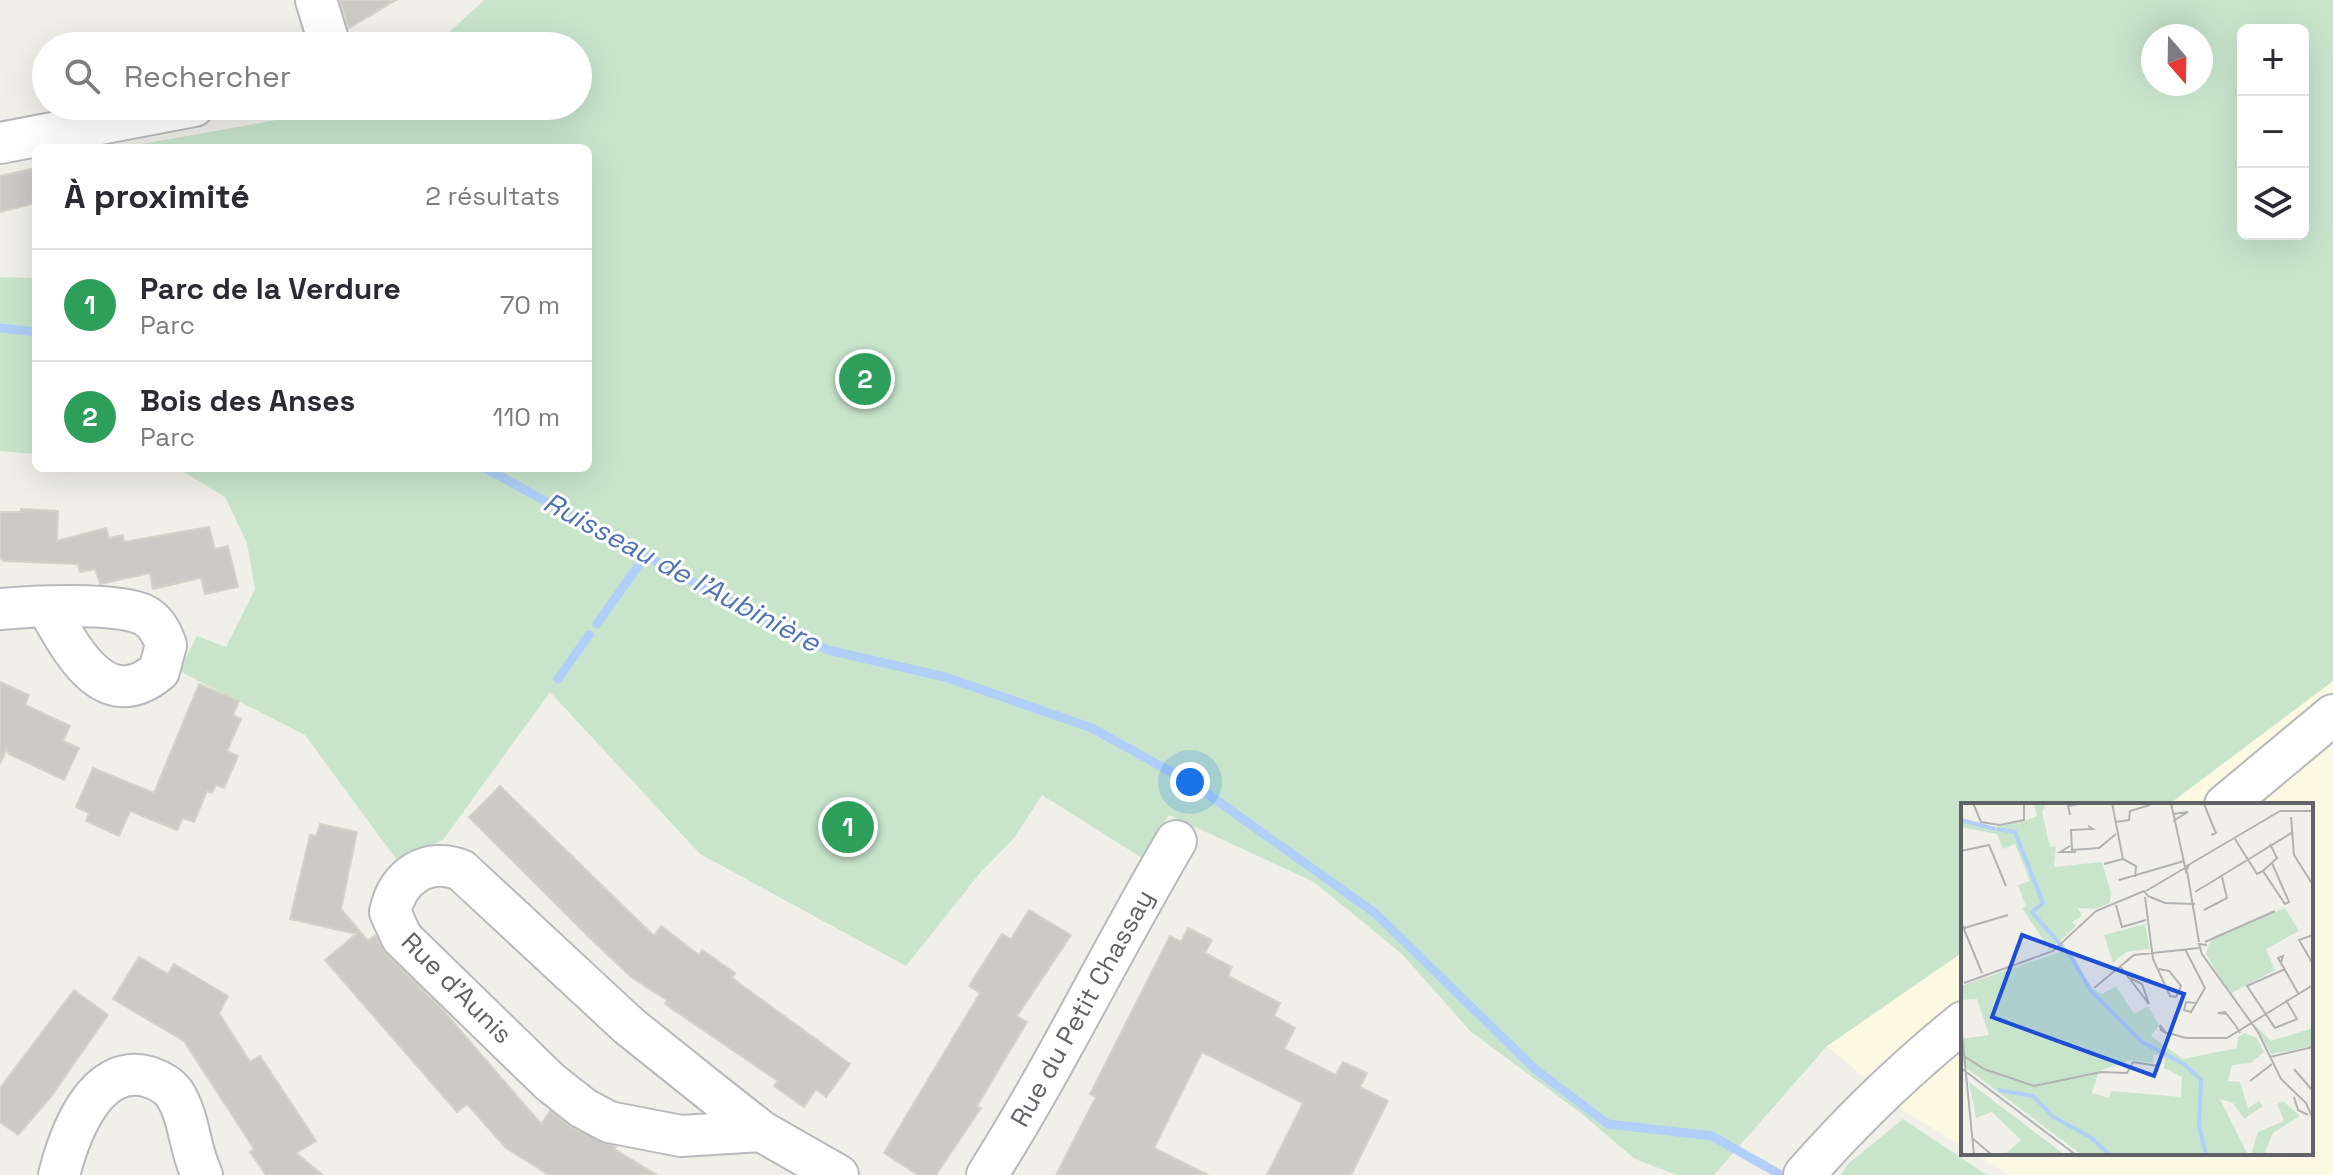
<!DOCTYPE html>
<html lang="fr">
<meta charset="utf-8">
<style>
:root{--surface:#fff;--page:#f2f2f3;--text:#2b2b33;--muted:#7c7c81;--line:#e1e1e2;--accent:#0b8043}
body{margin:0;font-family:"Space Grotesk",sans-serif;background:var(--page);color:var(--text)}
.controls{position:absolute;right:24px;top:24px;display:grid;overflow:hidden;border-radius:12px;box-shadow:0 8px 32px #0002}
.controls button{width:72px;height:72px;display:grid;place-items:center;padding:0;border:0;border-bottom:2px solid var(--line);background:var(--surface);color:var(--text);font:40px sans-serif}
.compass{position:absolute;left:2141px;top:24px;width:72px;height:72px;border-radius:50%;background:var(--surface);box-shadow:0 8px 32px #0002;rotate:160deg}
.you{position:absolute;left:1190px;top:782px;width:28px;height:28px;margin:-20px;border:6px solid #fff;border-radius:50%;background:#1a73e8;box-shadow:0 0 0 12px #1a73e833}
.badge{display:grid;place-items:center;width:52px;height:52px;border-radius:50%;background:var(--accent);color:#fff;font-size:26px;font-weight:700}
.pin{position:absolute;translate:-50% -50%;border:4px solid #fff;box-shadow:0 2px 8px #0006}
.list{margin:0;padding:0;list-style:none}
h2{display:flex;justify-content:space-between;align-items:center;height:104px;margin:0;padding:0 32px;font-size:34px}
h2 small{font-size:26px;font-weight:400;color:var(--muted)}
.list li{display:grid;grid-template-columns:52px 1fr auto;gap:24px;align-items:center;box-sizing:border-box;height:112px;padding:0 32px;border-top:2px solid var(--line)}
.list b{display:block;font-size:30px;white-space:nowrap}
.list p{margin:0;font-size:26px;white-space:nowrap;color:var(--muted)}
.list em{font-size:26px;font-style:normal;color:var(--muted)}
.icon{flex:none;width:44px;height:44px;fill:none;stroke:currentColor;stroke-width:2;stroke-linecap:round;stroke-linejoin:round}
.map{position:relative;flex:none;width:2333px;height:1175px;overflow:hidden}
.search{position:absolute;background:var(--surface);box-shadow:0 8px 32px #0002;left:32px;top:32px;width:560px;height:88px;display:flex;align-items:center;gap:20px;box-sizing:border-box;padding:0 28px;border-radius:44px;color:var(--muted);font-size:30px}
.panel{position:absolute;background:var(--surface);box-shadow:0 8px 32px #0002;left:32px;top:144px;width:560px;height:328px;border-radius:12px}
.map>svg:first-child{display:block}
</style>
<div class="map">
<svg width="2333" height="1175" viewBox="0 0 2333 1175">
<rect width="100%" height="100%" fill="#f0f0e9"/>
<path fill="#fcf9e2" d="M 2333,681 L 2333,1175 L 2010,1175 L 1973,1153 L 2311,1153 L 2311,805 L 2168,805 Z
M 1963,952 L 1963,1147 L 1906,1112 L 1827,1046 Z"/>
<path fill="#c8e5cc" fill-rule="evenodd" d="M 484,0 L 2333,0 L 2333,681 L 2168,805 L 1963,805 L 1963,952 L 1827,1046 L 1714,1175 L 1677,1175 L 1635,1159 L 1582,1114 L 1470,1031 L 1403,955 L 1314,882 L 1169,815 L 1142,858 L 1042,795 L 1014,838 L 980,873 L 906,966 L 700,854 L 550,692 L 443,840 L 396,859 L 305,735 L 179,671 L 197,636 L 226,647 L 255,589 L 247,543 L 225,497 L 184,472 L 152,468 L 588,468 L 588,148 L 119,148 L 356,106 L 578,106 L 578,46 L 434,46 ZM 2243,30 L 2303,30 L 2303,234 L 2243,234 ZM 2153,36 L 2201,36 L 2201,84 L 2153,84 Z
M 0,277 L 36,278 L 36,454 L 0,451 Z
M 1903,1119 L 1987,1175 L 1841,1175 L 1848,1164 Z"/>
<g fill="none" stroke-linecap="round" stroke-linejoin="round">
<path stroke="#b1cff8" stroke-width="9" d="M 0,328 L 36,332
M 485,468 L 710,591 L 828,650 L 945,677 L 1092,728 L 1198,787 L 1375,913 L 1535,1069 L 1608,1124 L 1712,1136 L 1781,1175
M 597,624 L 645,556
M 558,679 L 589,635"/>
</g>
<path fill="#cccac5" stroke="#d5d2c7" stroke-width="2" d="M 340,0 L 396,0 L 349,28 Z
M 36,168 L 36,203 L 0,212 L 0,176 Z
M 21,509 L 58,511 L 57,541 L 106,528 L 109,538 L 123,535 L 124,542 L 209,527 L 215,549 L 228,546 L 238,587 L 205,594 L 201,578 L 153,589 L 150,573 L 100,584 L 95,569 L 80,572 L 78,564 L 4,561 L 0,558 L 0,512 L 21,512 Z
M 0,682 L 29,695 L 25,705 L 70,726 L 63,741 L 79,748 L 64,780 L 9,754 L 7,748 L 0,764 Z
M 199,684 L 239,701 L 233,715 L 241,719 L 227,751 L 238,756 L 224,788 L 216,785 L 212,793 L 207,791 L 194,822 L 183,818 L 177,830 L 130,811 L 119,836 L 86,821 L 89,813 L 76,807 L 93,768 L 154,793 Z
M 500,786 L 654,936 L 661,926 L 699,955 L 702,950 L 735,973 L 732,978 L 850,1064 L 826,1097 L 816,1089 L 804,1107 L 774,1086 L 778,1081 L 665,1004 L 667,1000 L 631,977 L 590,938 L 469,817 Z
M 320,824 L 357,832 L 341,909 L 368,941 L 375,935 L 386,954 L 443,1010 L 541,1124 L 550,1111 L 572,1128 L 616,1147 L 614,1149 L 657,1175 L 549,1175 L 506,1148 L 467,1104 L 457,1112 L 325,960 L 356,934 L 290,919 L 310,835 L 316,836 Z
M 1029,910 L 1071,935 L 1017,1016 L 1027,1022 L 977,1106 L 981,1108 L 936,1175 L 918,1175 L 884,1153 L 980,993 L 969,986 L 1002,934 L 1011,939 Z
M 1188,928 L 1212,940 L 1205,953 L 1232,967 L 1228,976 L 1280,1003 L 1274,1016 L 1295,1028 L 1284,1049 L 1336,1075 L 1343,1062 L 1367,1073 L 1360,1087 L 1388,1101 L 1351,1175 L 1267,1175 L 1303,1103 L 1202,1052 L 1154,1148 L 1208,1175 L 1056,1175 L 1096,1097 L 1090,1094 L 1170,936 L 1181,942 Z
M 139,957 L 168,974 L 174,964 L 228,996 L 219,1013 L 250,1062 L 260,1056 L 316,1141 L 296,1153 L 323,1175 L 266,1175 L 250,1152 L 254,1149 L 184,1041 L 113,999 Z
M 74,990 L 108,1015 L 50,1098 L 18,1135 L 0,1122 L 0,1088 Z"/>
<g fill="none" stroke-linecap="round" stroke-linejoin="round">
<defs>
<path id="minor" d="M 316,0 L 330,46
M 0,143 L 194,106
M 0,609 C 32,606 117,602 144,615 C 156,621 162,633 166,645 L 159,671 C 104,717 71,648 47,607
M 2225,805 L 2333,715
M 761,1131 L 681,1136 L 609,1122 L 583,1108 L 550,1082 L 402,938 L 390,912 C 398,876 427,857 461,870 L 629,1026 L 714,1094 L 761,1131 L 838,1175
M 59,1175 C 69,1136 95,1061 149,1077 C 158,1080 168,1085 174,1093 C 190,1117 189,1149 202,1175
M 987,1175 C 1056,1066 1111,951 1176,841
M 1804,1175 C 1853,1119 1905,1069 1963,1022"/>
</defs>
<use href="#minor" stroke="#b8b9bd" stroke-width="44"/>
<use href="#minor" stroke="#fff" stroke-width="40"/>
</g>
<g text-anchor="middle" stroke-width="6" stroke-linejoin="round" paint-order="stroke">
<g font-size="26" fill="#606267" stroke="#fff">
<text transform="translate(457 988) rotate(45)" y="9">Rue d'Aunis</text>
<text transform="translate(1082 1008) rotate(-61)" y="9">Rue du Petit Chassay</text>
</g>
<g font-size="28" font-style="italic" fill="#5173b2" stroke="#fff">
<text transform="translate(682 572) rotate(28)" y="10">Ruisseau de l'Aubinière</text>
</g>
</g>
<g transform="translate(1961 803)">
<rect width="352" height="352" fill="#f0f0e9"/>
<path d="M 73,0 L 85,0 L 81,9 L 89,44 L 95,43 L 93,64 L 141,59 L 150,90 L 149,100 L 134,106 L 117,105 L 121,113 L 111,119 L 115,123 L 89,147 L 61,105 L 65,103 L 57,82 L 69,78 L 54,41 L 42,46 L 36,31 L 0,24 L 2,14 L 6,21 L 35,24 L 63,18 L 76,13 ZM 324,105 L 338,128 L 305,146 L 314,167 L 269,191 L 245,151 L 247,143 L 254,133 ZM 184,121 L 189,146 L 165,149 L 152,160 L 143,132 ZM 104,147 L 132,186 L 141,191 L 155,183 L 173,211 L 187,203 L 198,222 L 190,233 L 222,256 L 276,245 L 277,234 L 283,230 L 296,235 L 303,249 L 290,260 L 271,262 L 267,278 L 279,279 L 287,305 L 298,298 L 302,303 L 283,316 L 272,300 L 259,296 L 287,352 L 121,352 L 0,261 L 0,236 L 28,232 L 16,196 L 0,197 L 0,183 ZM 193,251 L 204,255 L 203,265 L 221,274 L 220,294 L 150,288 L 148,295 L 131,290 L 138,268 L 170,257 L 192,260 ZM 294,222 L 310,238 L 352,225 L 352,243 L 310,251 ZM 8,279 L 104,352 L 43,352 L 60,337 L 31,309 L 15,315 ZM 322,298 L 339,313 L 312,330 L 303,352 L 290,352 L 297,329 L 323,318 L 316,301 Z" fill="#c8e5cc" fill-rule="evenodd"/>
<path fill="none" stroke="#b1cff8" stroke-width="4" d="M 0,17 L 34,26M 36,26 L 54,29 L 82,100 L 71,109 L 110,154 L 130,188 L 181,239 L 223,261 L 240,277 L 238,323 L 245,352M 37,287 L 72,293 L 92,314 L 129,334 L 149,352"/>
<path fill="none" stroke="#b2b3b1" stroke-width="2" d="M 12,0 L 20,19 L 39,22 L 63,17 L 63,0M 210,0 L 225,68 L 228,62M 243,1 L 255,30 L 250,32M 319,8 L 352,8M 212,11 L 227,9 L 212,18M 109,12 L 107,3 L 123,0M 330,14 L 333,52 L 352,82M 154,19 L 168,17 L 169,8 L 189,2M 127,23 L 132,26 L 110,27 L 111,47 L 138,45 L 155,31M 274,36 L 296,71 L 302,68M 109,43 L 99,49 L 115,49M 0,48 L 28,42 L 45,83M 162,56 L 175,63 L 174,74M 143,61 L 162,56 L 151,0M 224,64 L 319,8M 226,68 L 238,139M 302,68 L 324,101 L 328,99 L 311,60M 302,68 L 316,55 L 309,41M 158,77 L 223,58M 185,88 L 224,65M 234,89 L 332,29M 187,93 L 204,100 L 234,101M 184,94 L 192,156 L 209,193 L 215,194 L 220,183 L 208,168 L 198,166M 155,102 L 161,124 L 185,117M 243,107 L 266,95 L 261,74M 0,119 L 21,170M 3,125 L 47,112M 352,132 L 338,137 L 352,161M 244,139 L 314,108M 246,142 L 238,141 L 241,151 L 297,229 L 320,276 L 345,300 L 352,316M 224,146 L 244,185 L 230,209 L 223,207 L 225,199 L 235,200M 320,160 L 317,155 L 322,153 L 320,160 L 337,190M 159,163 L 188,201 L 181,181 L 169,175M 324,166 L 286,183 L 314,225 L 336,216 L 325,197M 3,180 L 92,148 L 135,108 L 183,88 L 187,93M 133,185 L 173,152 L 238,145M 266,211 L 257,210 L 264,209 L 275,223 L 279,230M 0,220 L 13,352M 205,230 L 199,222 L 200,227 L 205,230 L 211,231 L 225,235 L 266,235 L 352,182M 3,253 L 23,266 L 73,283 L 140,269 L 166,270 L 172,259 L 197,263M 309,254 L 352,244M 0,265 L 115,352M 333,266 L 352,288M 289,278 L 311,261M 333,294 L 337,307 L 347,312M 11,335 L 31,352"/>
<path fill="#1d4ed8" fill-opacity="0.15" stroke="#1d4ed8" stroke-width="4" d="M 61,132 L 223,191 L 193,273 L 31,214 Z"/>
<rect width="352" height="352" fill="none" stroke="#606267" stroke-width="4"/>
</g>
</svg>
<div class="controls">
<button>+</button>
<button>−</button>
<button><svg class="icon" aria-label="layers" viewBox="0 0 24 24"><path d="M12 4l9 5-9 5-9-5zM3 14l9 5 9-5"/></svg></button>
</div>
<svg class="compass" viewBox="-18 -18 36 36"><path d="M0-13l5 13h-10z" fill="#e53935"/><path d="M0 13l5-13h-10z" fill="#7c7c81"/></svg>
<div class="you"></div>
<div class="pin badge" style="left:848px;top:827px;background:#2e9e5b">1</div>
<div class="pin badge" style="left:865px;top:379px;background:#2e9e5b">2</div>
<div class="search"><svg class="icon" aria-label="search" viewBox="0 0 24 24"><circle cx="10" cy="10" r="6"/><path d="M15 15l6 6"/></svg>Rechercher</div>
<section class="panel">
<h2>À proximité<small>2 résultats</small></h2>
<ul class="list">
<li><span class="badge" style="background:#2e9e5b">1</span><div><b>Parc de la Verdure</b><p>Parc</p></div><em>70 m</em></li>
<li><span class="badge" style="background:#2e9e5b">2</span><div><b>Bois des Anses</b><p>Parc</p></div><em>110 m</em></li>
</ul>
</section>
</div>
